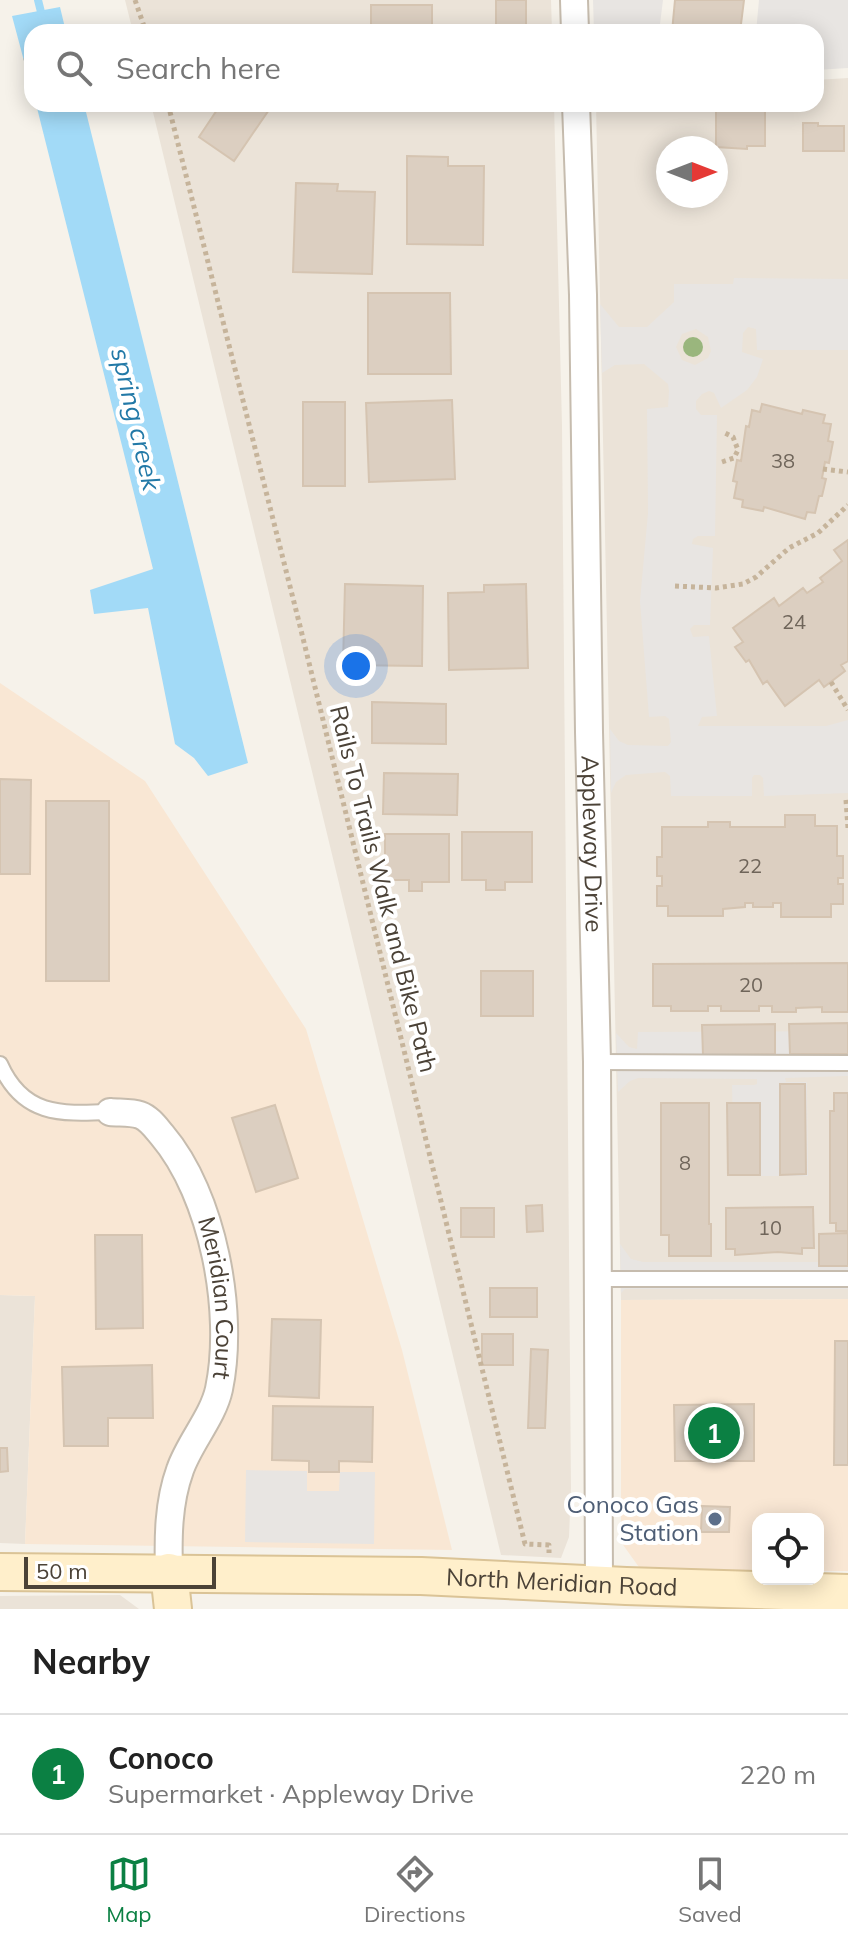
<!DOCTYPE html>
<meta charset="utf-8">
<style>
:root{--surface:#fff;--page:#f6f6f6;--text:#222;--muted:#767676;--line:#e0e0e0;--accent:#0b8043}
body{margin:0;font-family:Mulish,sans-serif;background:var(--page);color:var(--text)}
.controls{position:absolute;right:24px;bottom:24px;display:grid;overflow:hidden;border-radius:16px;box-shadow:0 4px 20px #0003}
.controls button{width:72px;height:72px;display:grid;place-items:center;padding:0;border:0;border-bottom:2px solid var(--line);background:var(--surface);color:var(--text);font:40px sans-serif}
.compass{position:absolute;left:656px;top:136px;width:72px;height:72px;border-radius:50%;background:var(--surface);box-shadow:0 4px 20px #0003;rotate:90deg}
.scale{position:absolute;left:24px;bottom:20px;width:192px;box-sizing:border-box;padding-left:8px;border:4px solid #4b4237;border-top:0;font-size:22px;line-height:28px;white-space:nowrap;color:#4b4237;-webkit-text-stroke:6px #fff;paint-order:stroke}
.you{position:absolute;left:356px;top:666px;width:28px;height:28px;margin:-20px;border:6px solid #fff;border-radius:50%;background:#1a73e8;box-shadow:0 0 0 12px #1a73e833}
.badge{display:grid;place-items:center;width:52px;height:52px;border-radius:50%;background:var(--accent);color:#fff;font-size:26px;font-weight:700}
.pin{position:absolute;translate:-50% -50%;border:4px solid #fff;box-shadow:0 2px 8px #0006}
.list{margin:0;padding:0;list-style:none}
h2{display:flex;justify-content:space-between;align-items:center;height:104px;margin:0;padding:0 32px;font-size:34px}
h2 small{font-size:26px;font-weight:400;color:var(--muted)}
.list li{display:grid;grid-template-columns:52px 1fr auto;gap:24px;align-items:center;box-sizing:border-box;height:120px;padding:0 32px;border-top:2px solid var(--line)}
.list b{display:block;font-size:30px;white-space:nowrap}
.list p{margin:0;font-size:26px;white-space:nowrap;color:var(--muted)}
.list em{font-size:26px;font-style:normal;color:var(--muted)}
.icon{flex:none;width:44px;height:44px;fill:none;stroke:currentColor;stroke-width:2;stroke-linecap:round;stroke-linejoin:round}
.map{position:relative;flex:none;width:848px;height:1609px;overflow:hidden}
.search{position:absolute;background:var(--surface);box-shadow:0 4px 20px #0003;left:24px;right:24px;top:24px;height:88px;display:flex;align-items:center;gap:20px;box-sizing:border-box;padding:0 28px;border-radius:24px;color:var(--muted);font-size:30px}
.sheet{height:224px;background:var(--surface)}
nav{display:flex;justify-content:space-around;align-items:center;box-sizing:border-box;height:112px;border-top:2px solid var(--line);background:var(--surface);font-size:22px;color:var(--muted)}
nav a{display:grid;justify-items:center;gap:4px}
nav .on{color:var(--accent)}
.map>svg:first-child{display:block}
</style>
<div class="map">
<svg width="848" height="1609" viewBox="0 0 848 1609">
<rect width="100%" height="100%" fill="#f6f2ea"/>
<path fill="#ebe3d8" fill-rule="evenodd" d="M 125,0 L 551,0 L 552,32 L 133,32 Z
M 848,78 L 848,1299 L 621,1300 L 596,104 L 816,104 L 816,80 ZM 668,148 L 716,148 L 716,196 L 668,196 Z
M 151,104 L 554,104 L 562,426 L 571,1488 L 569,1537 L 561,1558 L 501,1555 Z
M 0,1295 L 35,1296 L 25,1544 L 0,1543 Z
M 120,1595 L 139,1609 L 0,1609 L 0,1596 Z"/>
<path fill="#f9e7d4" d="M 0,683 L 145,781 L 306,1029 L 402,1350 L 452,1550 L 25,1544 L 35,1296 L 0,1295 Z
M 848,1299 L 848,1571 L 818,1571 L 818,1519 L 758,1519 L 758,1571 L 641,1570 L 621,1542 L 621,1300 Z"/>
<path fill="#e8e5e2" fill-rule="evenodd" d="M 593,0 L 663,0 L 659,32 L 594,32 Z
M 759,0 L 848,0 L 848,68 L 816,70 L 816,32 L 756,32 Z
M 734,278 L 848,279 L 848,350 L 757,350 L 756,329 L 748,327 L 743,333 L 742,352 L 763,359 L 757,377 L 747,390 L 721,408 L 714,393 L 709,391 L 702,394 L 696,401 L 696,409 L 701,415 L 717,415 L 715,536 L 698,536 L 693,539 L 692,544 L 713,548 L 710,625 L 694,625 L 690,629 L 693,637 L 709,636 L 717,716 L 702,717 L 698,726 L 826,726 L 848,720 L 848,793 L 764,796 L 763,778 L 760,775 L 754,775 L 752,778 L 752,796 L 671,796 L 670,776 L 665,772 L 626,775 L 616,782 L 611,793 L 610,729 L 619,741 L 628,745 L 668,746 L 671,742 L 669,719 L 665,716 L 649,717 L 640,601 L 648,513 L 647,409 L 668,407 L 669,391 L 668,384 L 644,364 L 615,365 L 602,373 L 600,304 L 619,327 L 647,327 L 674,302 L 674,284 L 733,284 ZM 696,329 L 708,337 L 711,351 L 708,358 L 695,365 L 682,360 L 676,347 L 682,334 Z
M 848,1031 L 848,1076 L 785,1078 L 786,1082 L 807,1082 L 808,1176 L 734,1176 L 732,1085 L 754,1085 L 757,1084 L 757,1079 L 638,1078 L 630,1081 L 618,1092 L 616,1033 L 629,1047 L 637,1049 L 638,1032 Z
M 819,1240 L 848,1240 L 848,1289 L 625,1289 L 621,1293 L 620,1244 L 631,1259 L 643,1262 L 818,1262 Z
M 246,1470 L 307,1471 L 307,1491 L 339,1491 L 340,1472 L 375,1472 L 374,1544 L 245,1542 Z"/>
<path fill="#a2daf7" d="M 60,7 L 66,32 L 32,32 L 32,91 L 12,16 Z
M 36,104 L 84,104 L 248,763 L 208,776 L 194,758 L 175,744 L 148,608 L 94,614 L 90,590 L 153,569 Z"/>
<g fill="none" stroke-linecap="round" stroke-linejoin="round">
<path stroke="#a2daf7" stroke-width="8" d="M 38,0 L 46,32"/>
</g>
<path fill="#dccfc1" stroke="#d5c4b1" stroke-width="2" d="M 496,0 L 526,0 L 526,29 L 496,29 Z
M 675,0 L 744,0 L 740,32 L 672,32 Z
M 371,5 L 432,5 L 432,32 L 371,32 Z
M 221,104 L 273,104 L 234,161 L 199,137 Z
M 716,110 L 765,110 L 765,146 L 747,146 L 747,149 L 716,147 Z
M 803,123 L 818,123 L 818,126 L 844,126 L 844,151 L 803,151 Z
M 407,156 L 448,157 L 448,166 L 484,166 L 483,245 L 407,244 Z
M 296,183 L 338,184 L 337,191 L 375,192 L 372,274 L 293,272 Z
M 368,293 L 450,293 L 451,374 L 368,374 Z
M 452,400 L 455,479 L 369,482 L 366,403 Z
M 303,402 L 345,402 L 345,486 L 303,486 Z
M 762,404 L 802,414 L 803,410 L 825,415 L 823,423 L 831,424 L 828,441 L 833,442 L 829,463 L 825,462 L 822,478 L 826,479 L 822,496 L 819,496 L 815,513 L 807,512 L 805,519 L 764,507 L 763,511 L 742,507 L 743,500 L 734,498 L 737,482 L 733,481 L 737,460 L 741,461 L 746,426 L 749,427 L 752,410 L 760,412 Z
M 848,540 L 848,661 L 841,665 L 845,671 L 824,687 L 819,680 L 785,706 L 767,681 L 763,684 L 749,660 L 746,662 L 735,647 L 743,642 L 733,628 L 774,598 L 779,606 L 803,588 L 807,593 L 823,582 L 820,578 L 842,561 L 834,550 Z
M 345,584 L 423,586 L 422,666 L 343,665 Z
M 526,584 L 528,668 L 449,670 L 448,593 L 484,592 L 484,585 Z
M 372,702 L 446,704 L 446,744 L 372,743 Z
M 384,773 L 458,774 L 457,815 L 383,814 Z
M 0,779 L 31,780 L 30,874 L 0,874 Z
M 46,801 L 109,801 L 109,981 L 46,981 Z
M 785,815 L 815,815 L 815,826 L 837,826 L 837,856 L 843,856 L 843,878 L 838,878 L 838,884 L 843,884 L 843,904 L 831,904 L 831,917 L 781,917 L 781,903 L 773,903 L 773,907 L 753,907 L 753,903 L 745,903 L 745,907 L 723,909 L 723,916 L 668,916 L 668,906 L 657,906 L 657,886 L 662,886 L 662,876 L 657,876 L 657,857 L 662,857 L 662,827 L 708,827 L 708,822 L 730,822 L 730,827 L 785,827 Z
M 462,832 L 532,832 L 532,882 L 505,882 L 505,890 L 486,890 L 486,880 L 462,880 Z
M 385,834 L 449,834 L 449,882 L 422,882 L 422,891 L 409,891 L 409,880 L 385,880 Z
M 848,963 L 848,1012 L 822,1012 L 822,1007 L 796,1008 L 796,1012 L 772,1012 L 772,1006 L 759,1006 L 759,1011 L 721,1011 L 721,1006 L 708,1006 L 708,1011 L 671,1011 L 671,1006 L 653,1006 L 653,964 Z
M 481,971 L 533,971 L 533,1016 L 481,1016 Z
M 848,1023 L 848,1054 L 790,1054 L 789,1024 Z
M 775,1024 L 775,1054 L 703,1055 L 702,1025 Z
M 780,1084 L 805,1084 L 806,1174 L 780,1175 Z
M 834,1093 L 848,1093 L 848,1231 L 836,1231 L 836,1223 L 830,1223 L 830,1111 L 834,1111 Z
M 661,1103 L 709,1103 L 709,1224 L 711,1224 L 711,1256 L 669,1256 L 669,1235 L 661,1235 Z
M 727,1103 L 760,1103 L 760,1175 L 728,1175 Z
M 275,1105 L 298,1178 L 256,1192 L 232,1118 Z
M 542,1205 L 543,1231 L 527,1232 L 526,1206 Z
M 813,1207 L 814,1248 L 802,1248 L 802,1254 L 778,1252 L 735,1255 L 735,1249 L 726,1249 L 726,1208 Z
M 461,1208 L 494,1208 L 494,1237 L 461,1237 Z
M 848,1233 L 848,1266 L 819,1266 L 819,1234 Z
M 95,1235 L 142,1235 L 143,1328 L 96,1329 Z
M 490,1288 L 537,1288 L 537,1317 L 490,1317 Z
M 272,1319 L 321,1320 L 319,1398 L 269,1396 Z
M 482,1334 L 513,1334 L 513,1365 L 482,1365 Z
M 835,1341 L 848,1341 L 848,1465 L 834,1465 Z
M 531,1349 L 548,1350 L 545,1428 L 528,1428 Z
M 152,1365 L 153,1418 L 108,1418 L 108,1446 L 64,1446 L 62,1367 Z
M 754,1404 L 754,1461 L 675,1461 L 674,1405 Z
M 273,1406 L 373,1407 L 372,1462 L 339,1461 L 339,1472 L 309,1472 L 309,1461 L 272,1460 Z
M 0,1448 L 7,1448 L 8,1471 L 0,1472 Z
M 702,1506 L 730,1507 L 729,1532 L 701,1532 Z"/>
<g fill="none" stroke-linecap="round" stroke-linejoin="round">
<defs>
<path id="lane" d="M 597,1062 L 848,1063
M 0,1064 C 23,1116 60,1114 110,1112
M 599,1279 L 848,1279"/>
<g id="street">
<path d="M 574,0 L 575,32"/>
<path id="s1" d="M 576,104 L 583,295 L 589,732 L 597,1062 L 599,1584"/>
<path id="s2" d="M 110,1112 C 119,1113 131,1112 140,1115 C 149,1118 156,1128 162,1135 C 213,1195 235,1312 219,1389 C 213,1417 189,1443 180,1470 C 168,1503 168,1539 169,1572"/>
</g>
<g id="secondary">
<path id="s3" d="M 0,1572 L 421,1576 L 626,1586 L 848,1593"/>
<path d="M 169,1572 L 173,1609"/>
</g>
</defs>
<use href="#lane" stroke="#c6bcae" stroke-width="18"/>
<use href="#street" stroke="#c6bcae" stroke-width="30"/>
<use href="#secondary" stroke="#dac396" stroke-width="40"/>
<path stroke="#c6b49b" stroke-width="5" stroke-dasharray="4 4" stroke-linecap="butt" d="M 135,0 L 146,32
M 24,61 L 32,59
M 168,104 L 299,622 L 525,1544 L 549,1545 L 549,1553
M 722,462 L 734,458 L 738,450 L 733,437 L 723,432
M 823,469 L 848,472
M 675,586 L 716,588 L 743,584 L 756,577 L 789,548 L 818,533 L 848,505
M 831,682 L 848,710
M 846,800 L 848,828"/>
<use href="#lane" stroke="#fff" stroke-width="14"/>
<use href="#street" stroke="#fff" stroke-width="26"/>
<use href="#secondary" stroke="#ffefcb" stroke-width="36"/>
</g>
<circle fill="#9ab67d" cx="693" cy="347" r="10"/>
<circle fill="#5c6f8a" stroke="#fff" stroke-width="3" cx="715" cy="1519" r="8"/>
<g text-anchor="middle" stroke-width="8" stroke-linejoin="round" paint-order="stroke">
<g font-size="20" fill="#6f655a">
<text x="783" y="468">38</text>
<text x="794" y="629">24</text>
<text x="750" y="873">22</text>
<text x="751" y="992">20</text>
<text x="685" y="1170">8</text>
<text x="770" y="1235">10</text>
</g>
<g font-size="24" fill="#4b4237" stroke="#fff">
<text dy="8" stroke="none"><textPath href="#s1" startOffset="740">Appleway Drive</textPath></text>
<text transform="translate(383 889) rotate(76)" y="8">Rails To Trails Walk and Bike Path</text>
<text dy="8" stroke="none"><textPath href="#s2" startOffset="236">Meridian Court</textPath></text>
<text dy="8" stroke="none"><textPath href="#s3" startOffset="562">North Meridian Road</textPath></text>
</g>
<g font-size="24" fill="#4e5e75" stroke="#fff" text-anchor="end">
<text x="699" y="1513">Conoco Gas<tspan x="699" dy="28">Station</tspan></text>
</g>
<g font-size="26" font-style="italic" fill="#2279a7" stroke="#fff">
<text transform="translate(136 419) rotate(77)" y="9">spring creek</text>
</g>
</g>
</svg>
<div class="controls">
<button><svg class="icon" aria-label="locate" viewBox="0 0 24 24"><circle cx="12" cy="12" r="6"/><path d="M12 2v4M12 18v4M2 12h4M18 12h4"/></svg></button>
</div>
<svg class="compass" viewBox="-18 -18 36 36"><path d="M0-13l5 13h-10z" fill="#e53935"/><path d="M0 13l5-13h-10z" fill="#767676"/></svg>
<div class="scale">50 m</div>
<div class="you"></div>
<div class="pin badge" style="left:714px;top:1433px">1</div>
<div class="search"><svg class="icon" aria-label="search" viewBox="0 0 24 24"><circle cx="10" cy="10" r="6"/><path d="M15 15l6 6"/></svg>Search here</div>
</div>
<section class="sheet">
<h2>Nearby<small></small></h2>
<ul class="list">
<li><span class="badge">1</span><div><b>Conoco</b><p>Supermarket · Appleway Drive</p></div><em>220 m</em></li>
</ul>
</section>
<nav>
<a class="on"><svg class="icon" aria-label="map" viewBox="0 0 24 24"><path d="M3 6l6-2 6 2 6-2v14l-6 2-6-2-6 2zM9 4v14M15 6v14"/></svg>Map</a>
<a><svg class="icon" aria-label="directions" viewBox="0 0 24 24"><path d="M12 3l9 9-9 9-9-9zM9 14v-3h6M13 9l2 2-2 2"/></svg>Directions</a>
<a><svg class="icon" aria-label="saved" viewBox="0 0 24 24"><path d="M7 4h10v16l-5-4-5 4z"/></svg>Saved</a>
</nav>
